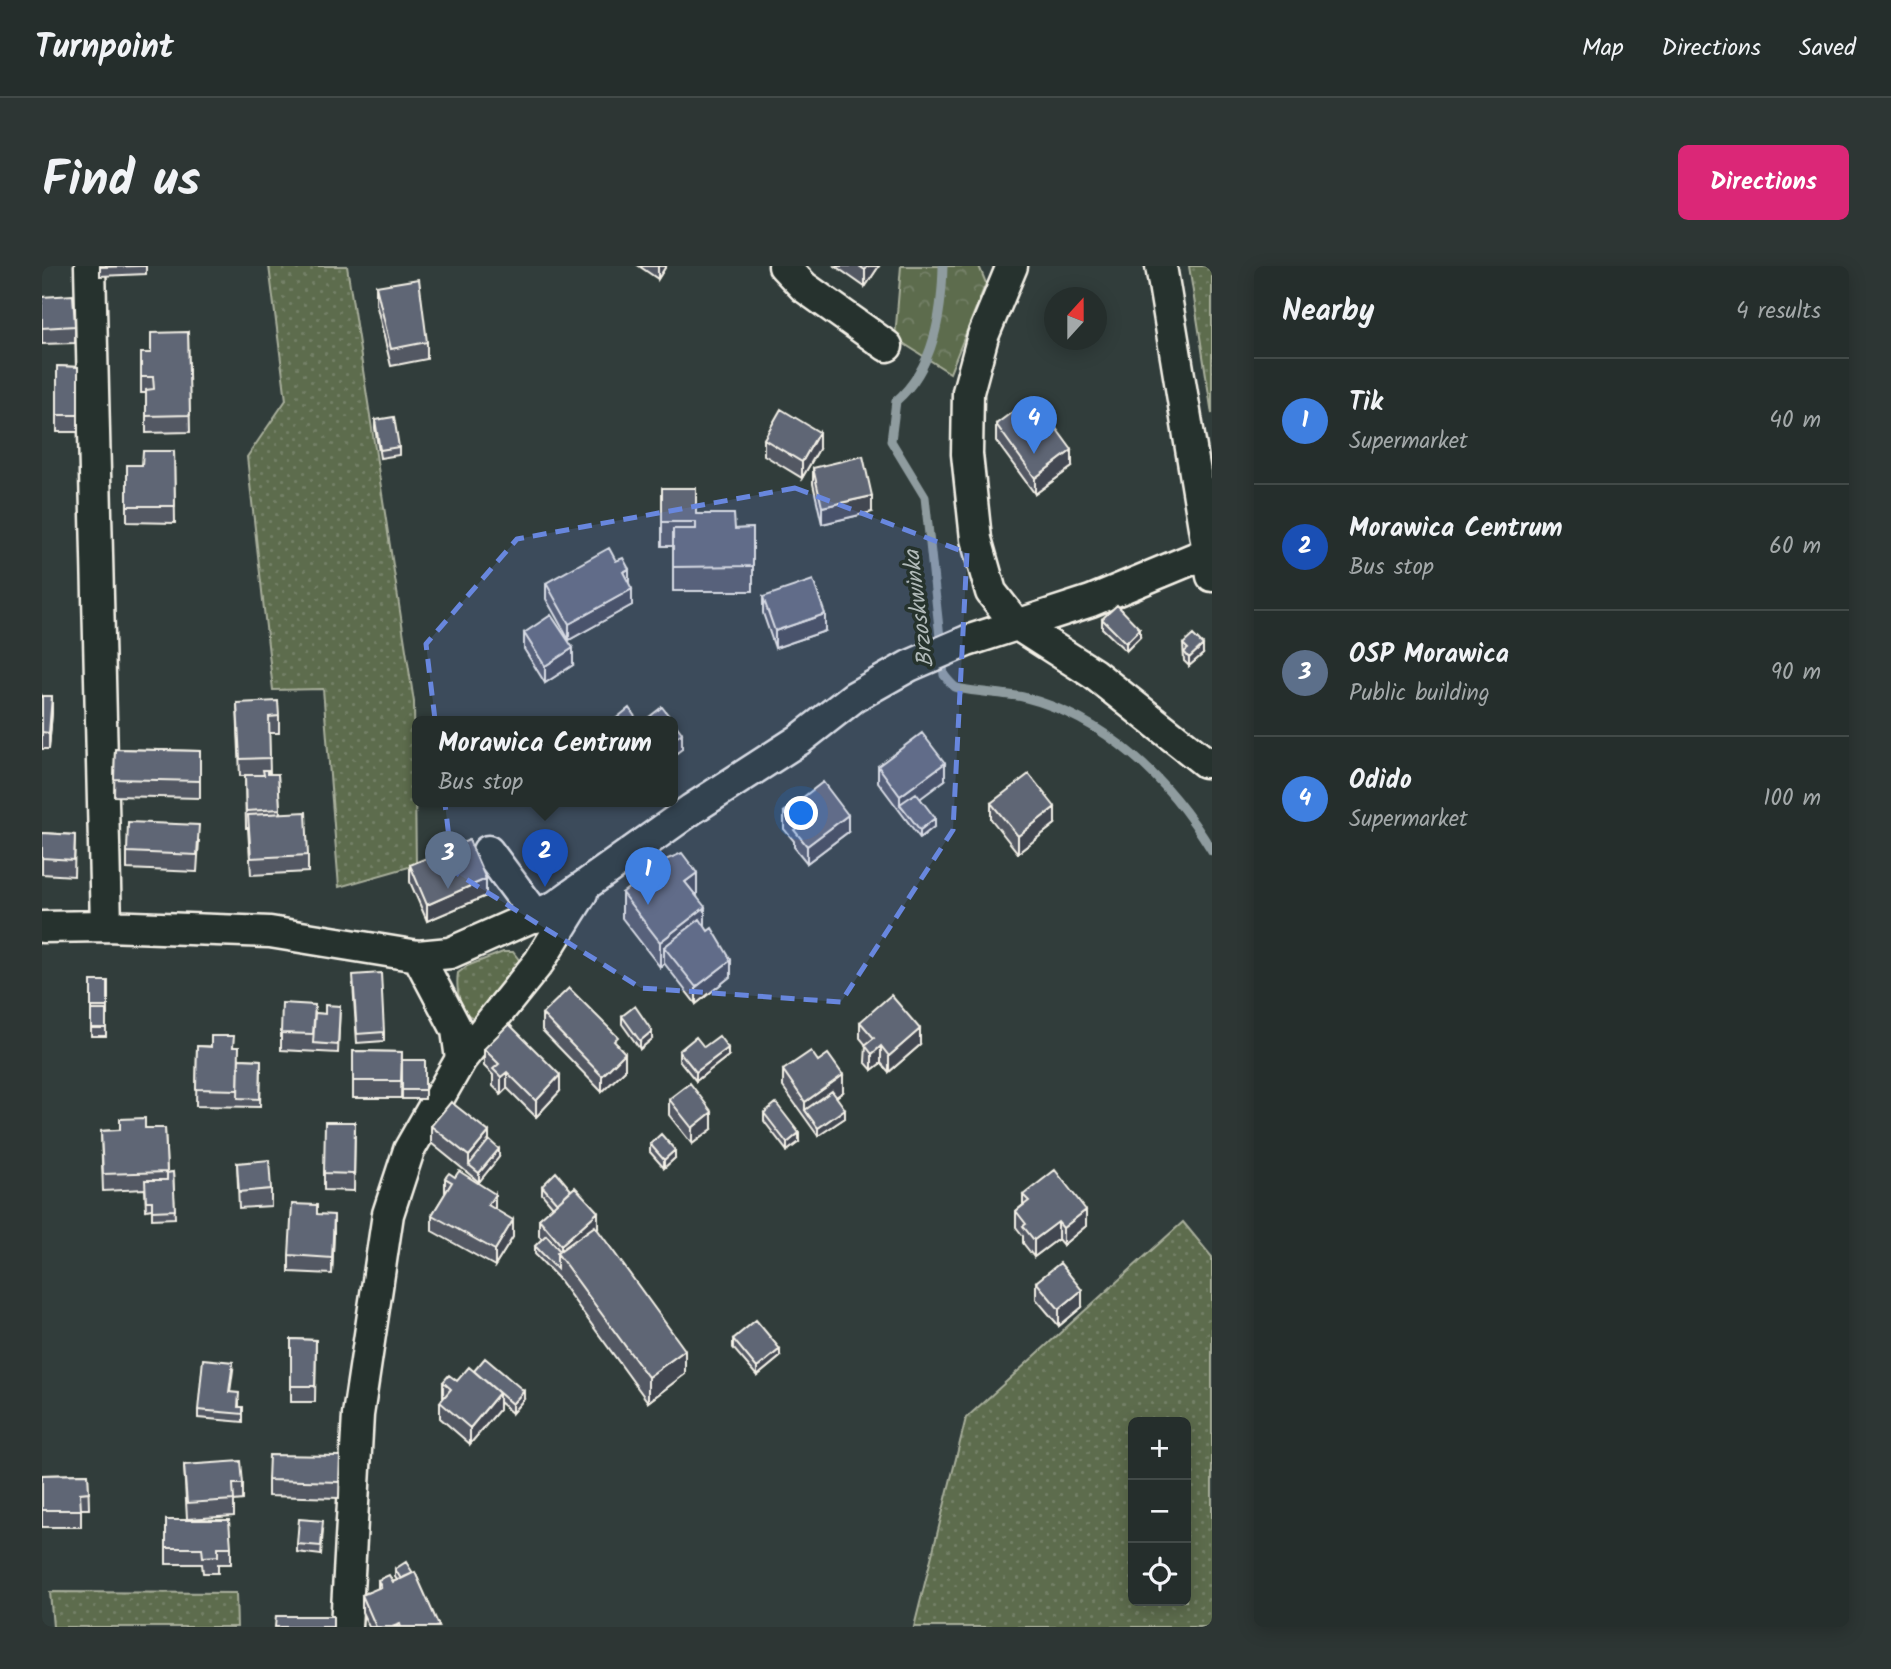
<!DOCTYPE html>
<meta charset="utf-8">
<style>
:root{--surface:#252e2c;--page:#2d3634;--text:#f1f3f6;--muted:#a3a8a9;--line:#424a48;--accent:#db2777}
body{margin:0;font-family:Kalam,sans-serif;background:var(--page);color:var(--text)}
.controls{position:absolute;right:21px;bottom:21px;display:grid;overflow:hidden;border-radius:10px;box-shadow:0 4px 18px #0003}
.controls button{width:63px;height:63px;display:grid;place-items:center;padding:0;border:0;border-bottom:2px solid var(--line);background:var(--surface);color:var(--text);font:35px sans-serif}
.compass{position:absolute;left:1002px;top:21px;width:63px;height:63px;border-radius:50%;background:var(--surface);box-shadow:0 4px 18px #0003;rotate:21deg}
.you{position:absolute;left:760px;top:548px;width:24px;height:24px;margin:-18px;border:5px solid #fff;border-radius:50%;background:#1a73e8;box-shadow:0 0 0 10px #1a73e833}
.badge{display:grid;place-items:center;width:46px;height:46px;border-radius:50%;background:var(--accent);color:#fff;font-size:23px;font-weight:700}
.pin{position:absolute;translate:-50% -58px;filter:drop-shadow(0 2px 4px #0008)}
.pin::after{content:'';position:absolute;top:37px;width:24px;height:21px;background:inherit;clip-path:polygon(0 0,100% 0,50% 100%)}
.popup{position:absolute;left:370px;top:450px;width:266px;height:91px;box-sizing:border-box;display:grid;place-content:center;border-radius:10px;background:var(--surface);filter:drop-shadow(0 2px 5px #0005);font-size:23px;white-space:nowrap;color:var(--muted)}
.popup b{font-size:26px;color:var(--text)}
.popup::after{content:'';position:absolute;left:50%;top:100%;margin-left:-14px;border:14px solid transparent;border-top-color:var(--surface)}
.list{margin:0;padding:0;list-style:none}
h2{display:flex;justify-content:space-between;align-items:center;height:91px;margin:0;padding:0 28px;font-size:30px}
h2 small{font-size:23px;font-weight:400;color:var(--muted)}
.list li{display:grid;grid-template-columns:46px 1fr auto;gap:21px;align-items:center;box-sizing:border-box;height:126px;padding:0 28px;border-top:2px solid var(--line)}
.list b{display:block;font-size:26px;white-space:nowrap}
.list p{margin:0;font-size:23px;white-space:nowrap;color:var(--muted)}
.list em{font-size:23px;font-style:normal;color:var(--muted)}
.icon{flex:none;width:38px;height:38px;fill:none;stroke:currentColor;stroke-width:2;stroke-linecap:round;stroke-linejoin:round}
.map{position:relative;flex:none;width:1170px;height:1361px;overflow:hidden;border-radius:10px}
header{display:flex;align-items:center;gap:42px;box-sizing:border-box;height:98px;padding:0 35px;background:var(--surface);border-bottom:2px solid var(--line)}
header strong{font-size:33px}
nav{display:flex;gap:38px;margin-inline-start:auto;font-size:24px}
.intro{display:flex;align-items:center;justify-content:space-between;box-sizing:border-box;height:168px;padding:0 42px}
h1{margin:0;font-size:49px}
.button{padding:18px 32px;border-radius:10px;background:var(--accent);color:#fff;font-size:24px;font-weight:700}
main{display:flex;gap:42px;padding:0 42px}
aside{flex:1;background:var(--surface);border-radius:10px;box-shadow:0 4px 18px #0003}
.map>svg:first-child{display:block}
</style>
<header>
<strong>Turnpoint</strong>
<nav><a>Map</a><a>Directions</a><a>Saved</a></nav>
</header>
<div class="intro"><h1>Find us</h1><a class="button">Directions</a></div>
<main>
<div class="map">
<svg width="1170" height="1361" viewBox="0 0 1170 1361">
<defs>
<pattern id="grass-dots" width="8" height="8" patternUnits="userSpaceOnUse" patternTransform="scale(1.75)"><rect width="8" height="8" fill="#5d6c4e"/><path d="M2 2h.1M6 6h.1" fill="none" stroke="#758168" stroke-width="1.8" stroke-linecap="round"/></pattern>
<pattern id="forest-crowns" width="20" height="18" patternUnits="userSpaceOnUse" patternTransform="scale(1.75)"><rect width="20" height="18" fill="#5d6c4e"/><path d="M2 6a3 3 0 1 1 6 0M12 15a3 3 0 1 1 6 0" fill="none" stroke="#758168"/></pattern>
</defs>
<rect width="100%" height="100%" fill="#313d3b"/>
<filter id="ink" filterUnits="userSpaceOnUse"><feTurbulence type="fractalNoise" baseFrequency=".0143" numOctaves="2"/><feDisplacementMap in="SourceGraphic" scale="14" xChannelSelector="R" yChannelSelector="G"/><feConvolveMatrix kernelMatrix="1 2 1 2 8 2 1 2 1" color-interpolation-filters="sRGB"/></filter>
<g filter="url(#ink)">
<path fill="url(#grass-dots)" stroke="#a8ae9b" stroke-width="2" fill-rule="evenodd" d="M 227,0 L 305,0 L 372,436 L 374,599 L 297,621 L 281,423 L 231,424 L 205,191 L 244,134 Z
M 1147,0 L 1170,0 L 1170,148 Z
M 461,686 L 471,686 L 478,695 C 478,710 459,735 446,745 C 420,767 413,725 416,707 L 425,700 Z
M 1141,956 L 1170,991 L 1170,1361 L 872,1361 L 924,1152 ZM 1091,1156 L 1144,1156 L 1144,1335 L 1091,1335 Z
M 8,1326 L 194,1327 L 195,1361 L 11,1361 Z"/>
<path fill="url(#forest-crowns)" stroke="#a8ae9b" stroke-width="2" d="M 859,0 L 937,0 L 944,17 L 908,107 L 853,72 Z"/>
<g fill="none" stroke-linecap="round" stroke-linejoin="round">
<path stroke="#8f9c9f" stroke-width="9" d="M 901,0 C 900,48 892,102 854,135 L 849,175 L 883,231 L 902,409 C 905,413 909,418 913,421 C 919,425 968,428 981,431 C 1064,452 1127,513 1170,585"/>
<defs>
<path id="minor" d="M 48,0 L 64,660
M 742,0 L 762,21 L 845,80
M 970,0 L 941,70 L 926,126 L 925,188 L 934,273 L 949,326 L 974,358 L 1052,408 L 1163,496 L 1170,496
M 1119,0 L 1170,310
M 446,585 L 495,651
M 0,661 L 64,660 L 228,666 L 376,690 L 408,687 L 514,640 L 650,543 L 757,474 L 812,431 L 867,400 L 925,375 L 1049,335 L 1165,287
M 376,690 L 415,764 L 419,793
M 304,1361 L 316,1149 L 346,948 L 367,884 L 419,793 L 497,696 L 540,627"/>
</defs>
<use href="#minor" stroke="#f4f1e8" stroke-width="35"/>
<use href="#minor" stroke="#26332d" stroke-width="30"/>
</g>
<path fill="#525864" stroke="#f4f1e8" stroke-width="2" d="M 58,0 L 104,0 L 104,8 L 58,10 Z
M 597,0 L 624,0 L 616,13 Z
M 793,0 L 837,0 L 823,21 Z
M 334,20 L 385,76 L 385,93 L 349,100 L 334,37 Z
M 0,31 L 33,60 L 33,77 L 0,78 Z
M 146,66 L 148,166 L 104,167 L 104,127 L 99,127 L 99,87 L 109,87 Z
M 15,100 L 36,101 L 36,166 L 15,166 Z
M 333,154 L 357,181 L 357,189 L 338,192 L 333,162 Z
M 954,158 L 1030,201 L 993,228 L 954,175 Z
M 722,173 L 777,183 L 760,212 L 722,189 Z
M 132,185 L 133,257 L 85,256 L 85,199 L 100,199 Z
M 771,202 L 830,246 L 780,258 L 771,218 Z
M 620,222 L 654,248 L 693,263 L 711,262 L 711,325 L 631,325 L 631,280 L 620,280 Z
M 504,317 L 587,318 L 590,339 L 527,374 L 504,333 Z
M 721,331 L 783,365 L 733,382 L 721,347 Z
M 1060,353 L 1098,371 L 1084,385 L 1060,362 Z
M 482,367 L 531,399 L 503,417 L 482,383 Z
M 1141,378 L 1161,388 L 1147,400 L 1142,395 Z
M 0,430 L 10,446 L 7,483 L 0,483 Z
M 195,437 L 237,450 L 237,467 L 227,467 L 228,508 L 236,508 L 238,548 L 266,589 L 266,606 L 209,609 L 206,562 L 204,562 L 203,510 L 198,510 Z
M 73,483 L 158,485 L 158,532 L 72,530 Z
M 836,500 L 903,514 L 878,532 L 893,560 L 878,572 L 836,516 Z
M 949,537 L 1013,558 L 976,587 L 949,553 Z
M 742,546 L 806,566 L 765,597 L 752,581 L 752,575 L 742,563 Z
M 0,567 L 33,569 L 32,610 L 0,608 Z
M 157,575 L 155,606 L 85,603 L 85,586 Z
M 368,599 L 444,630 L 385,655 L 368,616 Z
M 580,627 L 655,630 L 663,661 L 689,710 L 654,738 L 622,697 L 618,701 L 580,652 Z
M 49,715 L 66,715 L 66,749 L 64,749 L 64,770 L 49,770 Z
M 311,717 L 342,766 L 342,775 L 315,777 Z
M 298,740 L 296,787 L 239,784 L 239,767 L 273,747 L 283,748 Z
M 500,748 L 576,779 L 583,804 L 560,826 L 500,764 Z
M 580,750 L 610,773 L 598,783 L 580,758 Z
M 818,756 L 878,779 L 847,806 L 839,797 L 830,804 L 823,796 L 824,779 L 818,772 Z
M 155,780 L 192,781 L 197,793 L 219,794 L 218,841 L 154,840 Z
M 442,783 L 518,825 L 494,851 L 465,822 L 459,828 L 451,820 L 451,809 L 442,800 Z
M 311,785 L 360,786 L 359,832 L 311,832 Z
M 637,785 L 686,790 L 654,815 L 637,794 Z
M 360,794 L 383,794 L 383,833 L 360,833 Z
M 741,804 L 801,826 L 794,831 L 803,852 L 776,870 L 741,821 Z
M 627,833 L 670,863 L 650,878 L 627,849 Z
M 722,847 L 757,876 L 745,885 L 722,855 Z
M 313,856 L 312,925 L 282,924 L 282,907 Z
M 389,860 L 457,891 L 437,916 L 389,877 Z
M 103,862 L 123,862 L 125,907 L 131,906 L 133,952 L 110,953 L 110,943 L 104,944 L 103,923 L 61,925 L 59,865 Z
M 608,878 L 633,892 L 622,902 L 608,886 Z
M 195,897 L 229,923 L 229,940 L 197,942 Z
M 403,912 L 453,943 L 471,971 L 453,1000 L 390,965 L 390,949 L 403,928 Z
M 500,920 L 556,962 L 555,963 L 643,1108 L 606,1136 L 515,1011 L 493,988 L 493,980 L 500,973 L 497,970 L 497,953 L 511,941 L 500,928 Z
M 981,929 L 1044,960 L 1021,979 L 1016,973 L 992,991 L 981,977 L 981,970 L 974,961 L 974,945 L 981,939 Z
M 275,948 L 292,966 L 290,1008 L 247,1006 L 247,989 Z
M 994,1016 L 1040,1041 L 1017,1060 L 994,1033 Z
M 249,1073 L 274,1074 L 273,1136 L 249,1136 Z
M 691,1073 L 738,1091 L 715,1110 L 691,1082 Z
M 191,1104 L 188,1126 L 197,1135 L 197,1141 L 201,1141 L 201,1156 L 156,1152 L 156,1144 Z
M 432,1106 L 482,1133 L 470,1147 L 457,1136 L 457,1144 L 428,1178 L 398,1152 L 398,1136 L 401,1132 L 401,1116 L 415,1115 Z
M 298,1190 L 297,1232 L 226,1230 L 226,1214 Z
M 142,1199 L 201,1218 L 201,1234 L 192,1235 L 192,1250 L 145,1253 Z
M 46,1208 L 47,1243 L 39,1243 L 39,1261 L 0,1261 L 0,1209 Z
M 124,1254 L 189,1281 L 189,1298 L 176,1298 L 176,1307 L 161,1307 L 160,1298 L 124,1298 Z
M 281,1264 L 279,1289 L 255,1286 L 255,1278 Z
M 353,1303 L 397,1361 L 327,1361 L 320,1346 L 320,1329 L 336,1323 L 336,1314 L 351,1316 L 355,1314 L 353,1311 Z"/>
<path fill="#424751" stroke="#f4f1e8" stroke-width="2" d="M 616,0 L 624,0 L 616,13 Z
M 826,0 L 837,0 L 823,21 L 823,4 Z
M 777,166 L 777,183 L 760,212 L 760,196 Z
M 1030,184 L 1030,201 L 993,228 L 993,212 Z
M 830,230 L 830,246 L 780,258 L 780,241 Z
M 587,303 L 587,319 L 581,306 Z
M 590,323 L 590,339 L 527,374 L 527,358 Z
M 783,348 L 783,365 L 733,382 L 733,365 Z
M 1098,363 L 1098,371 L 1084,385 L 1084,377 Z
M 1161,379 L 1161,388 L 1147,400 L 1147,392 Z
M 531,382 L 531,399 L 503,417 L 503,400 Z
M 10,430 L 10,446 L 7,483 L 7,467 Z
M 640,467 L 640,483 L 631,490 L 631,474 Z
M 903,497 L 903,514 L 863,544 L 858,539 L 858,530 Z
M 1013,541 L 1013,558 L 976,587 L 976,570 Z
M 806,549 L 806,566 L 765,597 L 765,580 Z
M 893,552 L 893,560 L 878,572 L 878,564 Z
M 655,607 L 655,631 L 643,616 Z
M 444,613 L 444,630 L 385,655 L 385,639 Z
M 663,641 L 663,666 L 622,681 L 622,697 L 618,701 L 618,676 Z
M 689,694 L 689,710 L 654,738 L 654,721 Z
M 878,763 L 878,779 L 847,806 L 847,790 Z
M 610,765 L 610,773 L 598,783 L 598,775 Z
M 839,780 L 839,797 L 830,804 L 830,788 Z
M 686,782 L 686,790 L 654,815 L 654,806 Z
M 583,787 L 583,804 L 560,826 L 560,810 Z
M 465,806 L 465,822 L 459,828 L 459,811 Z
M 518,809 L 518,825 L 494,851 L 494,835 Z
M 801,809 L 801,826 L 767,850 L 763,844 L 763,836 Z
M 803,843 L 803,852 L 776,870 L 776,862 Z
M 670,846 L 670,863 L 650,878 L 650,862 Z
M 447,866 L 447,883 L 427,899 L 427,890 Z
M 757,867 L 757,876 L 745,885 L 745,877 Z
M 457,883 L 457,891 L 437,916 L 437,907 Z
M 633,884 L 633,892 L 622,902 L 622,894 Z
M 453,928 L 453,945 L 446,939 Z
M 1044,944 L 1044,960 L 1021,979 L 1021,962 Z
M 556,946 L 556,962 L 521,994 L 519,992 L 519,979 Z
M 292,949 L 292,966 L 290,1008 L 290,992 Z
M 471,954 L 471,971 L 453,1000 L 453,984 Z
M 1016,956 L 1016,973 L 992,991 L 992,974 Z
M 1040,1024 L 1040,1041 L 1017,1060 L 1017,1043 Z
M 738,1083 L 738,1091 L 715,1110 L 715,1102 Z
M 643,1084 L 643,1108 L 606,1136 L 606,1111 Z
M 482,1125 L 482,1133 L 470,1147 L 470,1138 Z
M 457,1127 L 457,1144 L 428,1178 L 428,1162 Z"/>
<path fill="#5f6674" stroke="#f4f1e8" stroke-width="2" d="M 58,0 L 97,0 L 58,1 Z
M 817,0 L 826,0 L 823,4 Z
M 377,13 L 385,76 L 349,83 L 334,20 Z
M 31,29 L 33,60 L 0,62 L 0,31 Z
M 146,66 L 148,149 L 104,150 L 104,124 L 112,123 L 111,111 L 99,111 L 99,87 L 109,87 L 109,67 Z
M 15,100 L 36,101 L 36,149 L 15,149 Z
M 991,131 L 1030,184 L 993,212 L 954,158 Z
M 739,143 L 777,166 L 760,196 L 722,173 Z
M 352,151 L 357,181 L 338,184 L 333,154 Z
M 101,185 L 132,185 L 133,240 L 85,240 L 85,199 L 100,199 Z
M 821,190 L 830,230 L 780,241 L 771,202 Z
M 620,222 L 654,222 L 654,248 L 692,248 L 693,263 L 711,262 L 711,300 L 631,301 L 631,263 L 654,263 L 654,256 L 620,256 Z
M 567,282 L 574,295 L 581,292 L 587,303 L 581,306 L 590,323 L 527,358 L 504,317 Z
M 771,314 L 783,348 L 733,365 L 721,331 Z
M 1075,339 L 1098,363 L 1084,377 L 1060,353 Z
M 509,349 L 531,382 L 503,400 L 482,367 Z
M 1151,369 L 1161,379 L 1147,392 L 1142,386 L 1146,383 L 1141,378 Z
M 0,430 L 10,430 L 7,467 L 0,466 Z
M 236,435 L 237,450 L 227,451 L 228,492 L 198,493 L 195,437 Z
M 620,441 L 631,455 L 602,455 Z
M 587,442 L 596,455 L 571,455 Z
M 631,455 L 640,467 L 631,474 Z
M 880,467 L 903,497 L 858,530 L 836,500 Z
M 73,483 L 158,485 L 158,515 L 72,513 Z
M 221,504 L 226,504 L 226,508 L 236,508 L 238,543 L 204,545 L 203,509 L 222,509 Z
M 987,508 L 1013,541 L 976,570 L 949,537 Z
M 781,516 L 806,549 L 765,580 L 752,564 L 755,562 L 742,546 Z
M 874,527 L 893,552 L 878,564 L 858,538 Z
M 264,546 L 266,589 L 209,592 L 206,549 Z
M 86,556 L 157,559 L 155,589 L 85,586 Z
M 0,567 L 33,569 L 32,594 L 0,592 Z
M 427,574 L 444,613 L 385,639 L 368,599 Z
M 640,587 L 655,607 L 643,616 L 663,641 L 618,676 L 580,627 L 623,594 Z
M 658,653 L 666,665 L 670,662 L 689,694 L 654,721 L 622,681 Z
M 339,707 L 342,766 L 315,768 L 311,709 Z
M 49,715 L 66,715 L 66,741 L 49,741 Z
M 527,722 L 576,771 L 572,775 L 583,787 L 560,810 L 500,748 Z
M 849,729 L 878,763 L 847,790 L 839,780 L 830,788 L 823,779 L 832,772 L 818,756 Z
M 240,737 L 273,739 L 271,768 L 239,767 Z
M 283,739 L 298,740 L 296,779 L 271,777 L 273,747 L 283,748 Z
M 593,740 L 610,765 L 598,775 L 580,750 Z
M 49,744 L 64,744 L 64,762 L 49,762 Z
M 467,758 L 518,809 L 494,835 L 465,806 L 459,811 L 451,803 L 457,798 L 442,783 Z
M 169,770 L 192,770 L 191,781 L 197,781 L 196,824 L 154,823 L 155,780 L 169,781 Z
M 677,770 L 686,782 L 654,806 L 637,785 L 654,771 L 662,781 Z
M 311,785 L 360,786 L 359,815 L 311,815 Z
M 769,785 L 776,795 L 786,788 L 801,809 L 763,836 L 741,804 Z
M 197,793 L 219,794 L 218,833 L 196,832 Z
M 360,794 L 383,794 L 383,824 L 360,824 Z
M 648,817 L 670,846 L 650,862 L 627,833 Z
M 790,825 L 803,843 L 776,862 L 763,844 Z
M 409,836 L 447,866 L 427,890 L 389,860 Z
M 734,837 L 757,867 L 745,877 L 722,847 Z
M 103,852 L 103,862 L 123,862 L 125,906 L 61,908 L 59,865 L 78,864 L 78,853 Z
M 283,856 L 313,856 L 312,908 L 282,907 Z
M 619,868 L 633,884 L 622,894 L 608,878 Z
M 447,874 L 457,883 L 437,907 L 427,899 Z
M 227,894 L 229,923 L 197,926 L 195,897 Z
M 1013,904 L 1044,944 L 1021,962 L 1016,956 L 992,974 L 981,960 L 984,958 L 974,945 L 987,935 L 981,929 Z
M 417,905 L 453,928 L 446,939 L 471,954 L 453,984 L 390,949 L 410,916 L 403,912 L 407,907 L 413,911 Z
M 131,906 L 133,944 L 110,945 L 110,935 L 104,935 L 103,914 L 125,914 L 125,907 Z
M 514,906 L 529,924 L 515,937 L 500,920 Z
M 533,921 L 556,946 L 519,979 L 497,953 Z
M 250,938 L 275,939 L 275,948 L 292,949 L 290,992 L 247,989 Z
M 553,960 L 643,1084 L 606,1111 L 515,987 Z
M 504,969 L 518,985 L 515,987 L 515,1003 L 493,980 Z
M 1018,997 L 1040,1024 L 1017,1043 L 994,1016 Z
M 714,1054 L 738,1083 L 715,1102 L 691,1073 Z
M 249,1073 L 274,1074 L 273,1120 L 249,1120 Z
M 443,1092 L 482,1125 L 470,1138 L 432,1105 Z
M 161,1093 L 191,1096 L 187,1126 L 197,1127 L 196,1141 L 201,1141 L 201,1148 L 156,1144 Z
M 427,1101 L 457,1127 L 428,1162 L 398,1136 L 409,1123 L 401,1116 L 407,1109 L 415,1115 Z
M 227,1189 L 298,1190 L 297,1216 L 226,1214 Z
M 199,1195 L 201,1218 L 191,1218 L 192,1234 L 145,1237 L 142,1199 Z
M 46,1208 L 47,1226 L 38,1227 L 39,1244 L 0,1244 L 0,1209 Z
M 257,1253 L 281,1255 L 279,1280 L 255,1278 Z
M 124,1254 L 187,1254 L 189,1281 L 176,1281 L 176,1290 L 161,1291 L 160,1282 L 124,1282 Z
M 364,1296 L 371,1307 L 359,1313 L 353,1303 Z
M 373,1306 L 397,1360 L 394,1361 L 359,1361 L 358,1358 L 350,1361 L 334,1361 L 320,1329 L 339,1321 L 336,1314 L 347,1309 L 351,1316 Z
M 234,1350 L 291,1350 L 291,1361 L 233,1361 Z"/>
</g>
<path fill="#6887de" fill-opacity="0.2" stroke="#6887de" stroke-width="5" stroke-dasharray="14 9" stroke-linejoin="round" d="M 753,222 L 925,287 L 911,564 L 799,736 L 599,722 L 411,605 L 384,378 L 475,273 Z"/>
<g text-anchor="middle" stroke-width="7" stroke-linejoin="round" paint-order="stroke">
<g font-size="23" font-style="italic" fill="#b0b9b8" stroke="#26332d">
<text transform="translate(876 343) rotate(-97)" y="8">Brzoskwinka</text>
</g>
</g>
</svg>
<div class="controls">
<button>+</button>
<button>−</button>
<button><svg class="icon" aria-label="locate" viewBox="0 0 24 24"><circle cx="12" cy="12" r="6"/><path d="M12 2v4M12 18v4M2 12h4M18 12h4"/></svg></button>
</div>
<svg class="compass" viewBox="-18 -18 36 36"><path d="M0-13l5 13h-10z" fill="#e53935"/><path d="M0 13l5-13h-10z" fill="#a3a8a9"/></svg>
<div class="you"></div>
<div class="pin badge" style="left:606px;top:639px;background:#3f7fe0">1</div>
<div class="pin badge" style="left:503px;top:621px;background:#1a4fb4">2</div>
<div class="popup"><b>Morawica Centrum</b>Bus stop</div>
<div class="pin badge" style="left:406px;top:623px;background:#5c6f8a">3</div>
<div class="pin badge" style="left:992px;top:188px;background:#3f7fe0">4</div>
</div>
<aside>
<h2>Nearby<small>4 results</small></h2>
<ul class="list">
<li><span class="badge" style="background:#3f7fe0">1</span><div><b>Tik</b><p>Supermarket</p></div><em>40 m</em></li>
<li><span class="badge" style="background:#1a4fb4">2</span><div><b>Morawica Centrum</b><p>Bus stop</p></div><em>60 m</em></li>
<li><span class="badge" style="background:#5c6f8a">3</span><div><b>OSP Morawica</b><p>Public building</p></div><em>90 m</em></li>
<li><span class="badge" style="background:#3f7fe0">4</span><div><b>Odido</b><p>Supermarket</p></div><em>100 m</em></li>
</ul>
</aside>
</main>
